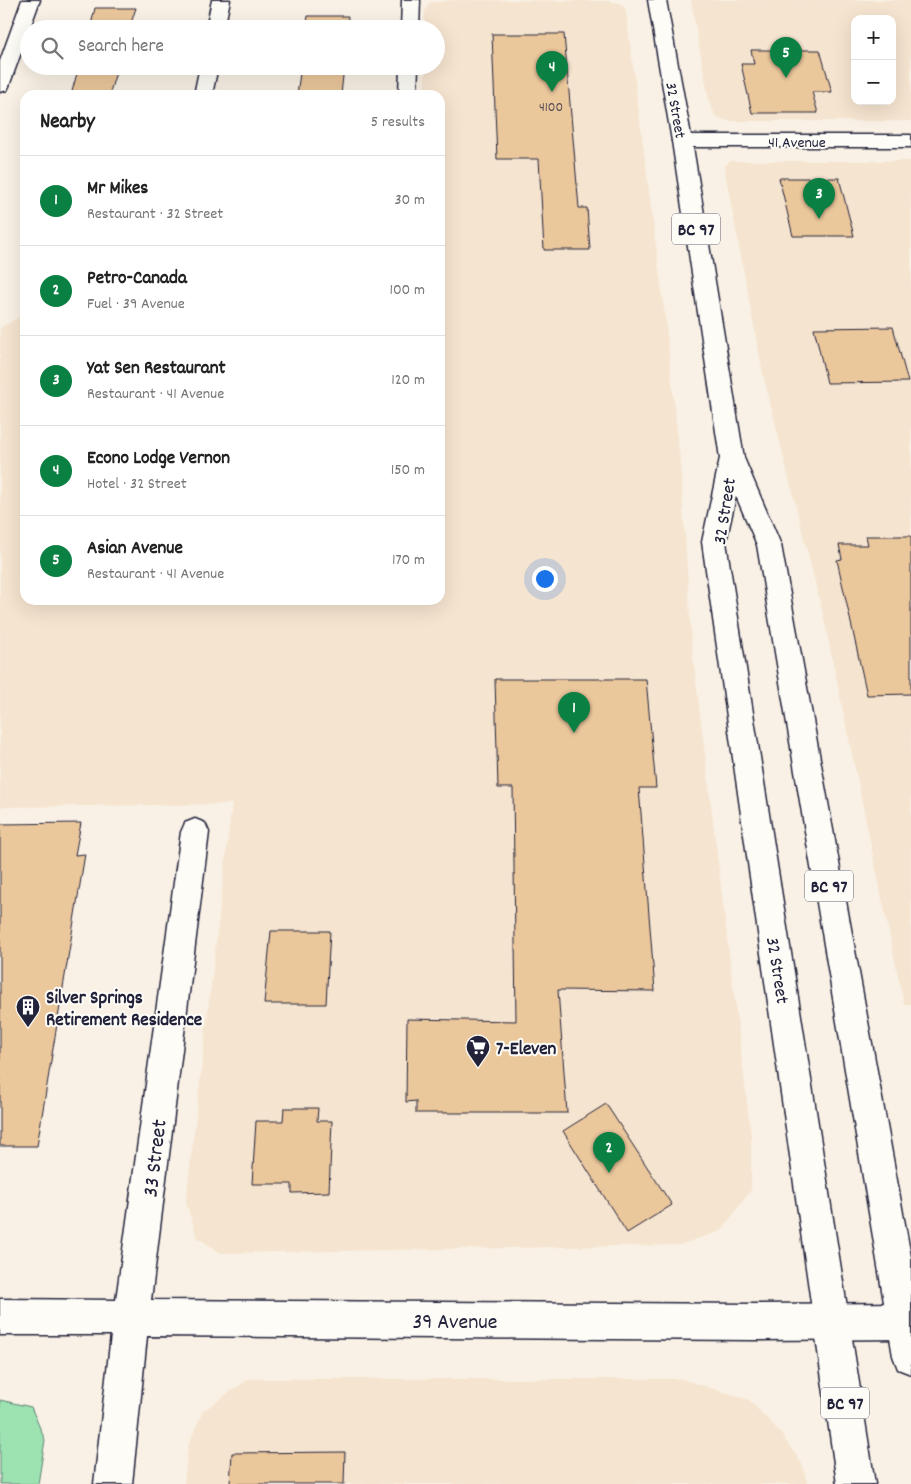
<!DOCTYPE html>
<meta charset="utf-8">
<style>
:root{--surface:#fff;--page:#f2f2f2;--text:#222;--muted:#767676;--line:#e0e0e0;--accent:#0b8043}
body{margin:0;font-family:Dekko,sans-serif;background:var(--page);color:var(--text)}
.controls{position:absolute;right:15px;top:15px;display:grid;overflow:hidden;border-radius:10px;box-shadow:0 5px 20px #0002}
.controls button{width:45px;height:45px;display:grid;place-items:center;padding:0;border:0;border-bottom:1px solid var(--line);background:var(--surface);color:var(--text);font:25px sans-serif}
.you{position:absolute;left:544px;top:578px;width:18px;height:18px;margin:-12px;border:4px solid #fff;border-radius:50%;background:#1a73e8;box-shadow:0 0 0 8px #1a73e833}
.badge{display:grid;place-items:center;width:32px;height:32px;border-radius:50%;background:var(--accent);color:#fff;font-size:16px;font-weight:700}
.pin{position:absolute;translate:-50% -41px;filter:drop-shadow(0 1px 2px #0008)}
.pin::after{content:'';position:absolute;top:26px;width:18px;height:15px;background:inherit;clip-path:polygon(0 0,100% 0,50% 100%)}
.list{margin:0;padding:0;list-style:none}
h2{display:flex;justify-content:space-between;align-items:center;height:65px;margin:0;padding:0 20px;font-size:21px}
h2 small{font-size:16px;font-weight:400;color:var(--muted)}
.list li{display:grid;grid-template-columns:32px 1fr auto;gap:15px;align-items:center;box-sizing:border-box;height:90px;padding:0 20px;border-top:1px solid var(--line)}
.list b{display:block;font-size:19px;white-space:nowrap}
.list p{margin:0;font-size:16px;white-space:nowrap;color:var(--muted)}
.list em{font-size:16px;font-style:normal;color:var(--muted)}
.icon{flex:none;width:28px;height:28px;fill:none;stroke:currentColor;stroke-width:2;stroke-linecap:round;stroke-linejoin:round}
.map{position:relative;flex:none;width:911px;height:1484px;overflow:hidden}
.search{position:absolute;background:var(--surface);box-shadow:0 5px 20px #0002;left:20px;top:20px;width:425px;height:55px;display:flex;align-items:center;gap:12px;box-sizing:border-box;padding:0 18px;border-radius:28px;color:var(--muted);font-size:19px}
.panel{position:absolute;background:var(--surface);box-shadow:0 5px 20px #0002;left:20px;top:90px;width:425px;height:515px;border-radius:15px}
.map>svg:first-child{display:block}
</style>
<div class="map">
<svg width="911" height="1484" viewBox="0 0 911 1484">
<rect width="100%" height="100%" fill="#f9f1e5"/>
<filter id="ink" filterUnits="userSpaceOnUse"><feTurbulence type="fractalNoise" baseFrequency=".02" numOctaves="2"/><feDisplacementMap in="SourceGraphic" scale="10" xChannelSelector="R" yChannelSelector="G"/><feConvolveMatrix kernelMatrix="1 2 1 2 8 2 1 2 1" color-interpolation-filters="sRGB"/></filter>
<g filter="url(#ink)">
<path fill="#f5e4cf" fill-rule="evenodd" d="M 453,0 L 609,1 L 622,4 L 626,12 L 665,316 L 680,461 L 692,648 L 751,1135 L 751,1190 L 721,1231 L 679,1245 L 221,1253 L 197,1237 L 186,1202 L 232,804 L 0,807 L 0,328 L 25,314 L 25,600 L 440,600 L 440,95 L 425,95 L 425,66 L 436,66 L 436,29 L 425,29 L 425,12 L 429,3 Z
M 691,0 L 911,0 L 911,121 L 729,121 L 716,117 L 709,101 ZM 855,19 L 892,19 L 892,101 L 855,101 Z
M 730,161 L 911,161 L 911,1004 L 904,1004 L 823,614 L 763,374 L 726,177 L 725,166 Z
M 249,1379 L 682,1379 L 749,1400 L 780,1432 L 802,1464 L 807,1484 L 184,1484 L 188,1446 L 203,1411 Z"/>
<path fill="#9ce3b1" stroke="#5f8276" d="M 0,1400 L 31,1407 L 45,1440 L 38,1484 L 0,1484 Z"/>
<path fill="#ebc79c" stroke="#22223b" d="M 95,8 L 136,8 L 129,29 L 90,29 Z
M 308,16 L 348,16 L 347,29 L 306,29 Z
M 492,34 L 564,34 L 579,208 L 587,208 L 590,250 L 544,250 L 539,159 L 497,159 Z
M 751,50 L 820,50 L 832,92 L 812,92 L 818,113 L 752,113 L 741,64 L 754,64 Z
M 79,66 L 118,66 L 109,95 L 71,95 Z
M 301,66 L 344,66 L 341,95 L 297,95 Z
M 779,178 L 839,178 L 854,236 L 793,236 Z
M 893,327 L 908,382 L 827,383 L 814,328 Z
M 866,536 L 911,536 L 911,694 L 867,695 L 837,560 L 842,559 L 839,545 L 868,545 Z
M 495,679 L 646,679 L 656,788 L 639,788 L 655,991 L 558,990 L 567,1113 L 416,1113 L 416,1101 L 406,1102 L 407,1019 L 516,1021 L 513,788 L 498,788 Z
M 81,823 L 75,855 L 85,854 L 37,1146 L 0,1146 L 0,824 Z
M 271,931 L 330,931 L 326,1004 L 264,1004 Z
M 606,1104 L 672,1205 L 627,1233 L 563,1131 Z
M 284,1108 L 318,1108 L 317,1121 L 332,1121 L 329,1192 L 292,1193 L 292,1184 L 252,1184 L 256,1121 L 283,1121 Z
M 345,1452 L 344,1484 L 230,1484 L 232,1453 Z"/>
<g fill="none" stroke-linecap="round" stroke-linejoin="round">
<defs>
<path id="minor" d="M 22,0 L 40,0 L 9,86 L 7,90 L 0,92 L 0,61 Z
M 212,0 L 230,0 L 224,29 L 206,29 Z
M 402,0 L 420,0 L 419,29 L 401,29 Z
M 200,66 L 218,66 L 212,95 L 194,95 Z
M 400,66 L 418,66 L 417,95 L 399,95 Z
M 682,135 L 911,135 L 911,147 L 682,147 L 675,145 L 672,141 L 675,137 Z
M 195,819 L 205,823 L 209,832 L 151,1300 L 753,1304 L 911,1303 L 911,1339 L 753,1340 L 147,1336 L 132,1484 L 94,1484 L 111,1335 L 0,1335 L 0,1299 L 116,1300 L 181,832 L 185,823 Z"/>
<path id="highway" d="M 648,0 L 666,0 L 692,141 L 744,458 L 781,545 L 911,1257 L 911,1374 L 898,1369 L 893,1356 L 757,545 L 736,496 L 726,542 L 875,1484 L 837,1484 L 702,542 L 720,458 L 672,141 Z"/>
</defs>
<use href="#minor" stroke="#22223b" stroke-width="3"/>
<use href="#highway" stroke="#22223b" stroke-width="3"/>
<use href="#minor" fill="#fdfcf7" fill-rule="evenodd"/>
<use href="#highway" fill="#fdfcf7" fill-rule="evenodd"/>
</g>
</g>
<defs>
<symbol id="building-pin" viewBox="-11 -11 22 30"><path d="M0 17L-7.5 6A9.5 9.5 0 1 1 7.5 6Z" fill="#22223b" stroke="#fdfcf7"/><path d="M-4-6H4V6H1V3H-1V6H-4ZM-2.5-4.3h1.7v1.8h-1.7ZM.8-4.3h1.7v1.8H.8ZM-2.5-1h1.7V.8h-1.7ZM.8-1h1.7V.8H.8Z" fill="#fff"/></symbol>
<symbol id="supermarket-pin" viewBox="-11 -11 22 30"><path d="M0 17L-7.5 6A9.5 9.5 0 1 1 7.5 6Z" fill="#22223b" stroke="#fdfcf7"/><path d="M-6-5.5h2.5l.6 2H6L4.5 2H-2.5L-4.4-4H-6ZM-1.5 3.2a1.3 1.3 0 1 0 .1 0ZM3 3.2a1.3 1.3 0 1 0 .1 0Z" fill="#fff"/></symbol>
</defs>
<g fill-rule="evenodd">
<use href="#building-pin" x="14" y="993" width="28" height="38"/>
<use href="#supermarket-pin" x="464" y="1033" width="28" height="38"/>
</g>
<g text-anchor="middle" stroke-width="4" stroke-linejoin="round" paint-order="stroke">
<g font-size="14" fill="#544b53">
<text x="551" y="111">4100</text>
</g>
<g font-size="16" fill="#22223b" stroke="#fdfcf7">
<text transform="translate(677 110) rotate(80)" y="6">32 Street</text>
<text x="797" y="147">41 Avenue</text>
</g>
<g fill="#fdfcf7" stroke="#646373" stroke-width="1">
<rect x="672" y="213.5" width="48" height="31" rx="4"/>
<rect x="805" y="870.5" width="48" height="31" rx="4"/>
<rect x="821" y="1387.5" width="48" height="31" rx="4"/>
</g>
<g font-size="18" font-weight="bold" fill="#22223b">
<text x="696" y="235">BC 97</text>
<text x="829" y="892">BC 97</text>
<text x="845" y="1409">BC 97</text>
</g>
<g font-size="19" fill="#22223b" stroke="#fdfcf7">
<text transform="translate(723 511) rotate(-81)" y="7">32 Street</text>
<text transform="translate(779 970) rotate(81)" y="7">32 Street</text>
</g>
<g font-size="19" font-weight="bold" fill="#22223b" stroke="#fdfcf7" text-anchor="start">
<text x="46" y="1003">Silver Springs<tspan x="46" dy="22">Retirement Residence</tspan></text>
<text x="496" y="1054">7-Eleven</text>
</g>
<g font-size="22" fill="#22223b" stroke="#fdfcf7">
<text transform="translate(153 1158) rotate(-83)" y="8">33 Street</text>
<text x="455" y="1328">39 Avenue</text>
</g>
</g>
</svg>
<div class="controls">
<button>+</button>
<button>−</button>
</div>
<div class="you"></div>
<div class="pin badge" style="left:574px;top:733px">1</div>
<div class="pin badge" style="left:609px;top:1173px">2</div>
<div class="pin badge" style="left:819px;top:219px">3</div>
<div class="pin badge" style="left:552px;top:92px">4</div>
<div class="pin badge" style="left:786px;top:78px">5</div>
<div class="search"><svg class="icon" aria-label="search" viewBox="0 0 24 24"><circle cx="10" cy="10" r="6"/><path d="M15 15l6 6"/></svg>Search here</div>
<section class="panel">
<h2>Nearby<small>5 results</small></h2>
<ul class="list">
<li><span class="badge">1</span><div><b>Mr Mikes</b><p>Restaurant · 32 Street</p></div><em>30 m</em></li>
<li><span class="badge">2</span><div><b>Petro-Canada</b><p>Fuel · 39 Avenue</p></div><em>100 m</em></li>
<li><span class="badge">3</span><div><b>Yat Sen Restaurant</b><p>Restaurant · 41 Avenue</p></div><em>120 m</em></li>
<li><span class="badge">4</span><div><b>Econo Lodge Vernon</b><p>Hotel · 32 Street</p></div><em>150 m</em></li>
<li><span class="badge">5</span><div><b>Asian Avenue</b><p>Restaurant · 41 Avenue</p></div><em>170 m</em></li>
</ul>
</section>
</div>
